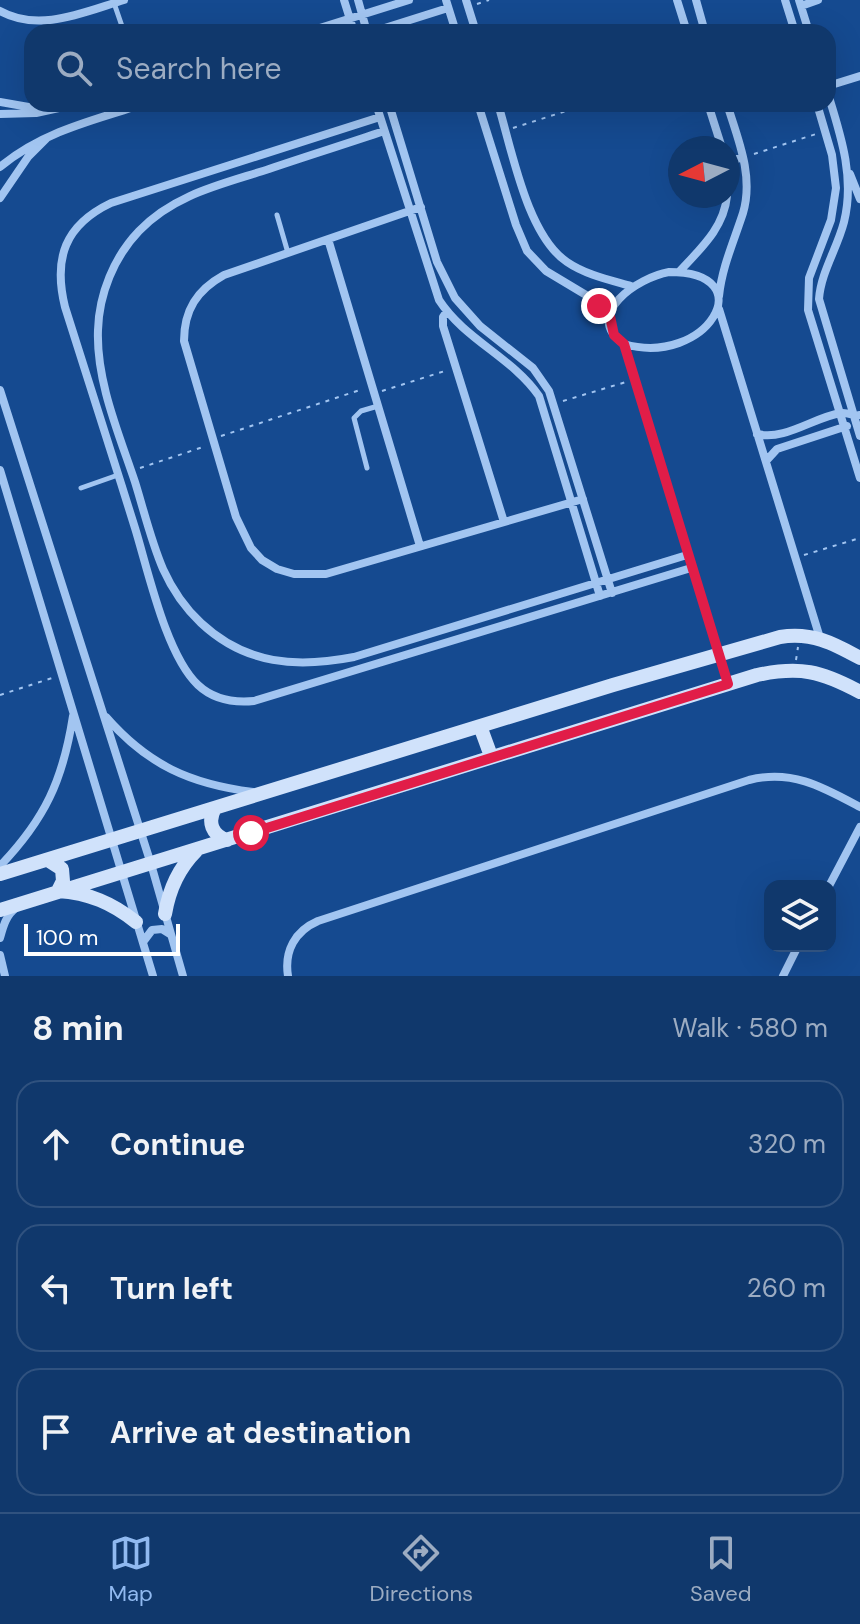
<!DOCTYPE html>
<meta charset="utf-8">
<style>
:root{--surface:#10386c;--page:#1e4374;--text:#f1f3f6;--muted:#9cacc2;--line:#30527f;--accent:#90b9f0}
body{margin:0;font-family:"DM Sans",sans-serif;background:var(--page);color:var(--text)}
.controls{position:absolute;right:24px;bottom:24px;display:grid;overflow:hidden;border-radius:16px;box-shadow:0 8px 32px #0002}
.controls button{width:72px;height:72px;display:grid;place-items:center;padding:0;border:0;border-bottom:2px solid var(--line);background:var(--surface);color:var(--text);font:40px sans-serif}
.compass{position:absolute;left:668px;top:136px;width:72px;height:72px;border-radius:50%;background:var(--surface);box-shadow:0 8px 32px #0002;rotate:264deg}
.scale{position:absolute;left:24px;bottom:20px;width:156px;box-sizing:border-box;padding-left:8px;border:4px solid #fff;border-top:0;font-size:22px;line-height:28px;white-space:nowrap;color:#fff;-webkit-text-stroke:6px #154a90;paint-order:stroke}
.stop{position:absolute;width:24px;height:24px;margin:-18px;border:6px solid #e11d48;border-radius:50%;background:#fff}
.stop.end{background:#e11d48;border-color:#fff;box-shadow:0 2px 8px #0008}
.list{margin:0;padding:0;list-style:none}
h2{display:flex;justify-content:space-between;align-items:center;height:104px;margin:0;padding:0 32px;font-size:34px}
h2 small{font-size:26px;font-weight:400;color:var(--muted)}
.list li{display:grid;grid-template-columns:52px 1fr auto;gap:24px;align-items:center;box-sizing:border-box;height:128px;margin:0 16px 16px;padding:0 16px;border:2px solid var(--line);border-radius:24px}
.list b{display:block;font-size:30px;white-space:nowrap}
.list em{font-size:26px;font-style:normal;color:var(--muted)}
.icon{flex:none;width:44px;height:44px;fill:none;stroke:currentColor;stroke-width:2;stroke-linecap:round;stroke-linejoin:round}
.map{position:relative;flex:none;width:860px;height:976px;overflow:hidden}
.search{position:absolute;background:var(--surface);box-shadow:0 8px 32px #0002;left:24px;right:24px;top:24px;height:88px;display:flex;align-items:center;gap:20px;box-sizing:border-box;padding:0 28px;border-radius:24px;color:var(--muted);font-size:30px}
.sheet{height:536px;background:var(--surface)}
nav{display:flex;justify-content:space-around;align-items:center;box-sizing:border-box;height:112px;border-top:2px solid var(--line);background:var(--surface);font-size:22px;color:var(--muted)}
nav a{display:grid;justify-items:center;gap:4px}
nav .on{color:var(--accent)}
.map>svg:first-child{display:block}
</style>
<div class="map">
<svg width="860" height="976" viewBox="0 0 860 976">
<rect width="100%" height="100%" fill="#154a90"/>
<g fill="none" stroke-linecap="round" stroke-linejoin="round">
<path stroke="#a2c5f1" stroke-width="2" stroke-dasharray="4 6" stroke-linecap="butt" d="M 477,4 L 489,0
M 513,128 L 588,104
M 754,154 L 816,134
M 382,391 L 448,370
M 563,401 L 626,382
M 221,436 L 363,389
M 140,468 L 206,446
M 804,555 L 860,538
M 796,660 L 798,647
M 0,695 L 52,678"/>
<path stroke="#a2c5f1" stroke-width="5" d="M 114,3 L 124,32
M 277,215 L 288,253
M 367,468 L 354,418 L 361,411 L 378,406
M 81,488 L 118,475"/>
<path stroke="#a2c5f1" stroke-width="8" d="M 344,0 L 354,32
M 358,0 L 367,32
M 446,0 L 456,32
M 466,0 L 476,32
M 677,0 L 687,32
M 696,0 L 705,32
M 785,0 L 795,32
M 799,0 L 809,32
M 801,6 L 818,0
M 0,11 C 39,33 84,12 124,0
M 307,32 L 409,0
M 372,32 L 448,8
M 828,86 L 860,76
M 828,94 C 841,136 855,178 844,222 C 837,249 821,272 819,299 L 860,436
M 0,102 L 40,109
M 376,104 L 439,300 C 465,340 512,357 539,396 L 600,596
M 389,104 L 437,262 L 455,298 L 480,326 L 533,368 L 549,391 L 612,593
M 478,104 L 516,225 L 527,251 L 546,271 L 586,295 L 610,316
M 498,104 C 512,150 527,235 567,262 C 586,275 610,280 631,286
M 708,104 L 722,148
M 817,104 L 832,155 L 836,188 L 831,220 L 809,278 L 808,310 L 860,478
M 0,114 L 36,113 L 77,104
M 380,117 L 111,203 C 65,225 53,258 65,307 C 88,380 112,454 135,528 C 148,570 166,655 198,685 C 214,700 233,703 254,701 L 691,568
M 384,131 C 346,144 307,156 269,169 C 223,184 174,194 139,231 C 114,257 99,294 98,330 C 96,381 119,434 135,482 C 144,511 151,541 163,569 C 172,589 185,608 201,623 C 246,665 297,668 354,657 L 687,555
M 728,162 L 743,157
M 0,167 C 42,132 93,120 144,104
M 850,174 L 860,199
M 728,178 L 728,189
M 0,198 L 28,157 L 46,139
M 421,207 L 224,275 C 197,290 184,310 184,341 L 236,517 L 251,548 L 262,560 L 277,569 L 294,574 L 326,574 L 583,499
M 328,239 L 420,546
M 669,272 C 765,272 706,368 624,344 C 581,315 639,277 669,272 Z
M 679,272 C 700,249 724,228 727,196
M 719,296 C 722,267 734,241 743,213 C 754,176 738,139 727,104
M 719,309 L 820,638
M 447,311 L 443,317 L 443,326 L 504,522
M 624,344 L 728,684
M 0,390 L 151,864 L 183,976
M 757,434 C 785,441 814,417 841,413 C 850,412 852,417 860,415
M 766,461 L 777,449 L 847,426
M 0,470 L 153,976
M 106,717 C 148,765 190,784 253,792
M 0,866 C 45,819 63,780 73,716
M 829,886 L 860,827
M 0,938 C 3,927 6,915 16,908
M 143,942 L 152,930 L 162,929 L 170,934
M 0,955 L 5,976
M 288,976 C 284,951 295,931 318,921 L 749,780 C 792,769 823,787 860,807
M 783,976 L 798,946"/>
<path stroke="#d0e2fb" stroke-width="14" d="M 480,726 L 491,756
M 215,808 C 207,822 212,835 227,840
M 48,860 L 62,869 L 63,881 L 58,891 C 89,893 112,903 136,922
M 0,874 L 613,685 L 780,637 C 812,632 833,643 860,658
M 0,910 L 757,675 C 800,666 821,671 860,692
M 165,914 C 169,890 178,869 196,851"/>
</g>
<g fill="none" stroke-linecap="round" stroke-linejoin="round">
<path stroke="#e11d48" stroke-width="10" d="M 251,833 L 728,684 L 624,344 L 614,335 L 610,316 L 599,306"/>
</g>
</svg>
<div class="controls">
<button><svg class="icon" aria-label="layers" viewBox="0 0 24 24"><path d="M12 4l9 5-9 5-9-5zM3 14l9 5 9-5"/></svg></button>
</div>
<svg class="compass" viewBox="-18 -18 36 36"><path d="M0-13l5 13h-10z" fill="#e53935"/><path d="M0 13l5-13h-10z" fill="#9cacc2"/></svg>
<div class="scale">100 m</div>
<div class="stop" style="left:251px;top:833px"></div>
<div class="stop end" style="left:599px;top:306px"></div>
<div class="search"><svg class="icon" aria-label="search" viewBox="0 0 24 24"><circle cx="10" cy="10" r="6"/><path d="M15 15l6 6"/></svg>Search here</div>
</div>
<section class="sheet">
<h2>8 min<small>Walk · 580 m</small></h2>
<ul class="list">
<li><svg class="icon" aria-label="ahead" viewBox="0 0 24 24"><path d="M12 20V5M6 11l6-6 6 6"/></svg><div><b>Continue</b></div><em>320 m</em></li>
<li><svg class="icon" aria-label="left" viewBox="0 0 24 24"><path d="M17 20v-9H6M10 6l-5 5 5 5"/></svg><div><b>Turn left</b></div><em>260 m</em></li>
<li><svg class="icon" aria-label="arrive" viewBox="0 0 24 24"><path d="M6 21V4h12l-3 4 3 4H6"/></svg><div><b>Arrive at destination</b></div></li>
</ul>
</section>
<nav>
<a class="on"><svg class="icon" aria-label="map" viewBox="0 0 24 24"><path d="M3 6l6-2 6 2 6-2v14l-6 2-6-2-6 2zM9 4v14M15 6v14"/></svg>Map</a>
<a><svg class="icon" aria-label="directions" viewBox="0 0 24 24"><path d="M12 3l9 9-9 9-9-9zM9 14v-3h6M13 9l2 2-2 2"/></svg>Directions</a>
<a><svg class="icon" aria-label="saved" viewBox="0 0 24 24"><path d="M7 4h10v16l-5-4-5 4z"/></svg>Saved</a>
</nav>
